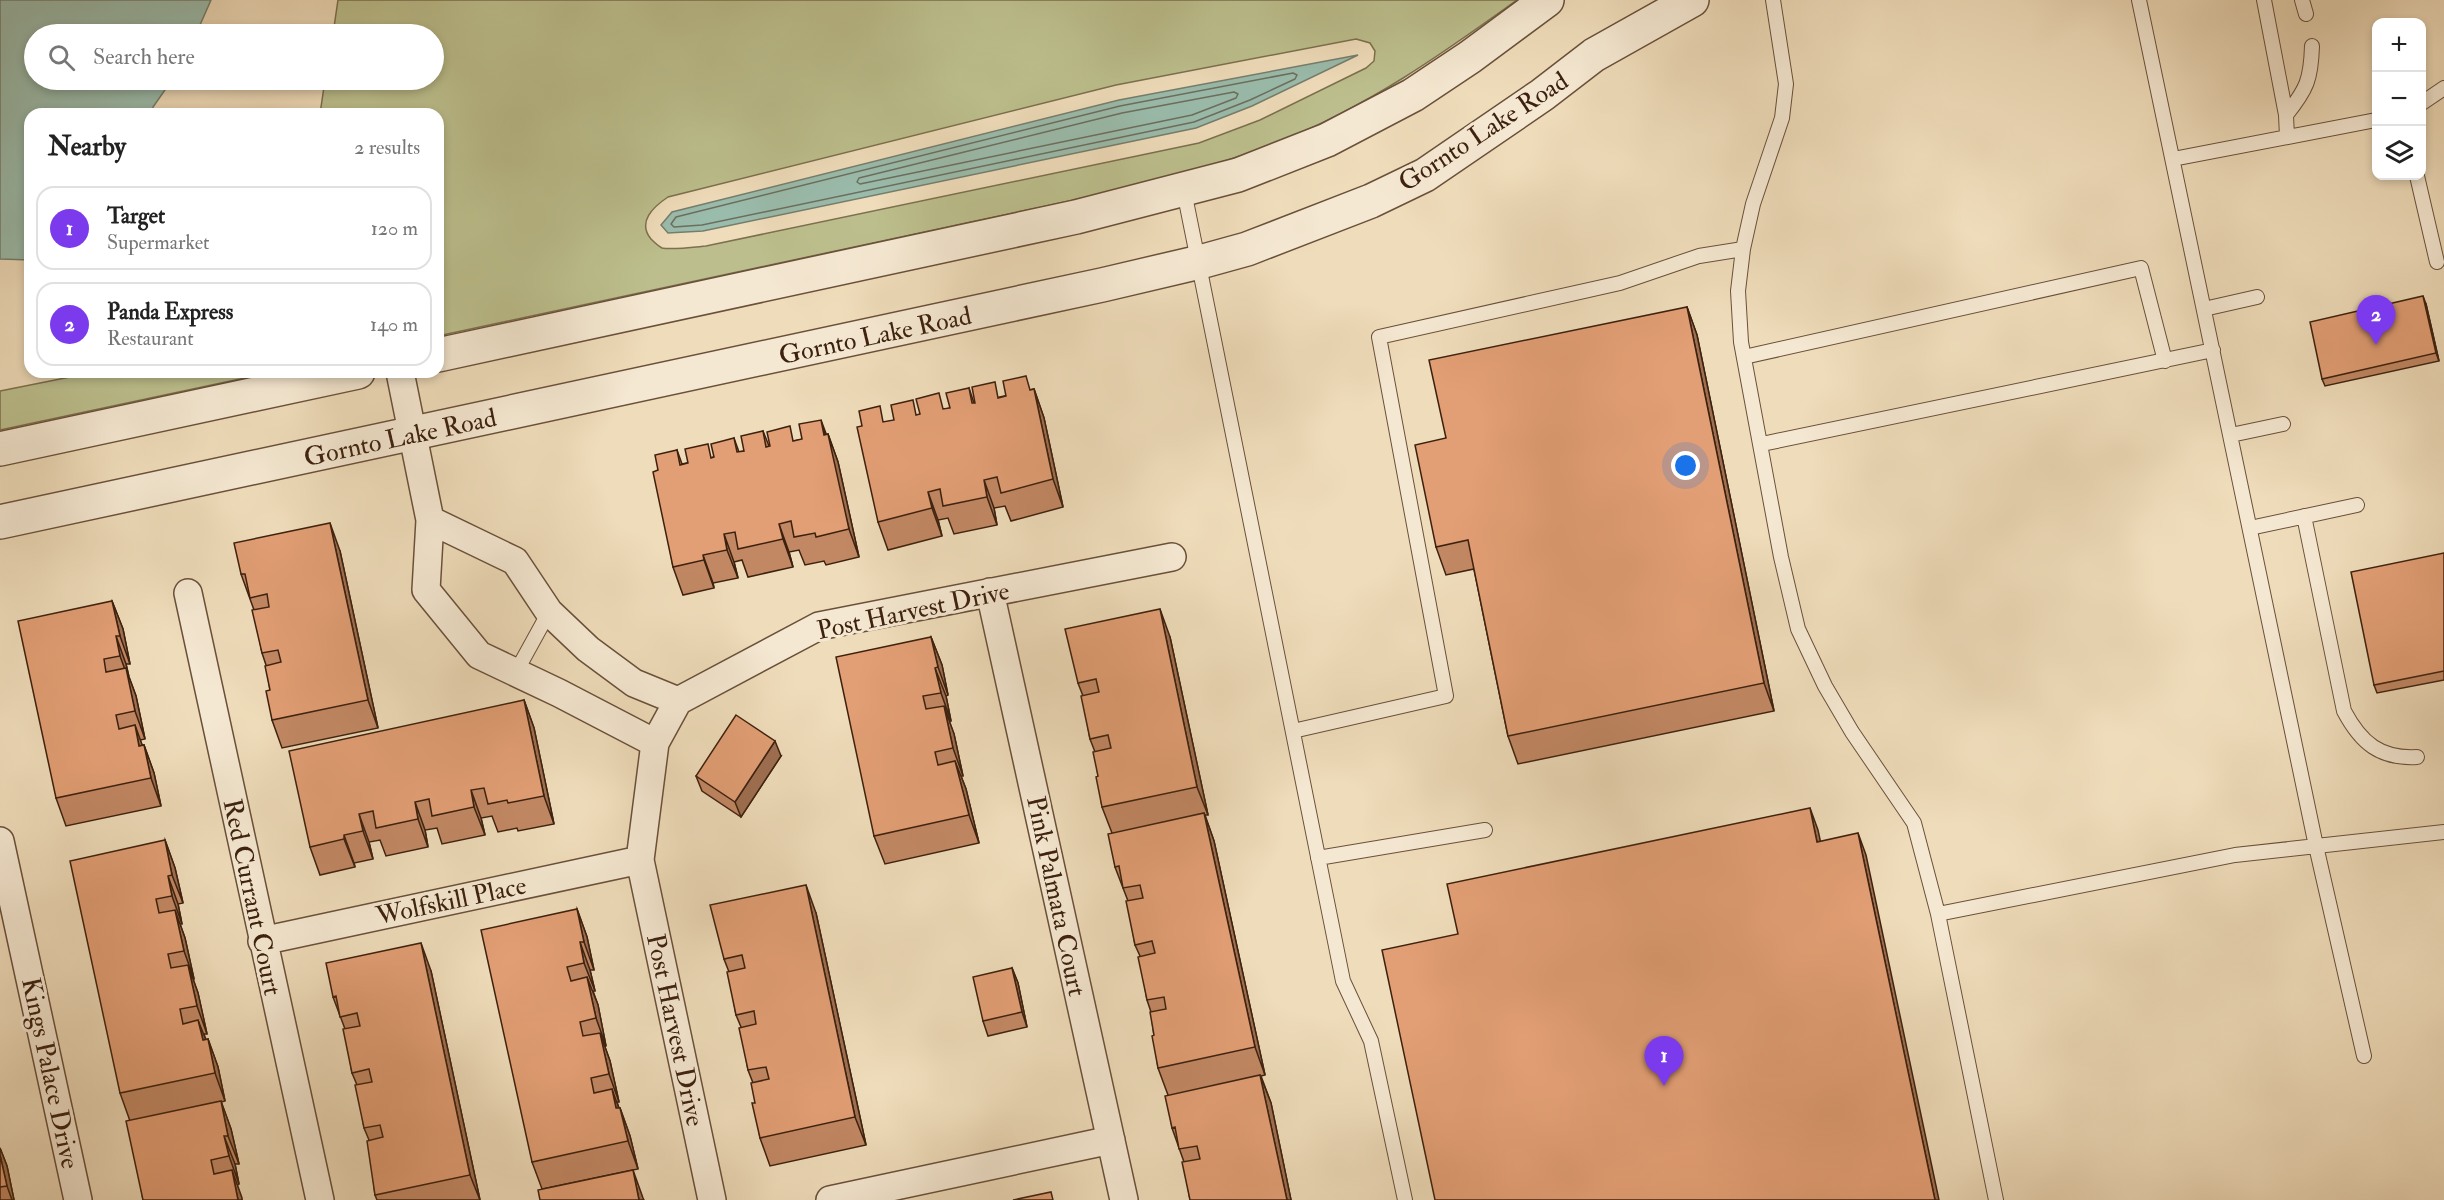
<!DOCTYPE html>
<meta charset="utf-8">
<style>
:root{--surface:#fff;--page:#f2f2f2;--text:#222;--muted:#767676;--line:#e0e0e0;--accent:#7c3aed}
body{margin:0;font-family:"IM FELL Double Pica",serif;background:var(--page);color:var(--text)}
.controls{position:absolute;right:18px;top:18px;display:grid;overflow:hidden;border-radius:12px;box-shadow:0 3px 9px #0003}
.controls button{width:54px;height:54px;display:grid;place-items:center;padding:0;border:0;border-bottom:2px solid var(--line);background:var(--surface);color:var(--text);font:30px sans-serif}
.you{position:absolute;left:1686px;top:466px;width:21px;height:21px;margin:-15px;border:4px solid #fff;border-radius:50%;background:#1a73e8;box-shadow:0 0 0 9px #1a73e833}
.badge{display:grid;place-items:center;width:39px;height:39px;border-radius:50%;background:var(--accent);color:#fff;font-size:20px;font-weight:700}
.pin{position:absolute;translate:-50% -50px;filter:drop-shadow(0 2px 3px #0008)}
.pin::after{content:'';position:absolute;top:32px;width:21px;height:18px;background:inherit;clip-path:polygon(0 0,100% 0,50% 100%)}
.list{margin:0;padding:0;list-style:none}
h2{display:flex;justify-content:space-between;align-items:center;height:78px;margin:0;padding:0 24px;font-size:26px}
h2 small{font-size:20px;font-weight:400;color:var(--muted)}
.list li{display:grid;grid-template-columns:39px 1fr auto;gap:18px;align-items:center;box-sizing:border-box;height:84px;margin:0 12px 12px;padding:0 12px;border:2px solid var(--line);border-radius:18px}
.list b{display:block;font-size:22px;white-space:nowrap}
.list p{margin:0;font-size:20px;white-space:nowrap;color:var(--muted)}
.list em{font-size:20px;font-style:normal;color:var(--muted)}
.icon{flex:none;width:33px;height:33px;fill:none;stroke:currentColor;stroke-width:2;stroke-linecap:round;stroke-linejoin:round}
.map{position:relative;flex:none;width:2444px;height:1200px;overflow:hidden}
.search{position:absolute;background:var(--surface);box-shadow:0 3px 9px #0003;left:24px;top:24px;width:420px;height:66px;display:flex;align-items:center;gap:15px;box-sizing:border-box;padding:0 21px;border-radius:33px;color:var(--muted);font-size:22px}
.panel{position:absolute;background:var(--surface);box-shadow:0 3px 9px #0003;left:24px;top:108px;width:420px;height:270px;border-radius:18px}
.map>svg:first-child{display:block}
</style>
<div class="map">
<svg width="2444" height="1200" viewBox="0 0 2444 1200">
<rect width="100%" height="100%" fill="#efdcba"/>
<filter id="stains"><feTurbulence type="fractalNoise" baseFrequency=".00333" numOctaves="4"/><feColorMatrix values="0 0 0 0 .2 0 0 0 0 .09 0 0 0 0 .02 0 0 0 .5 -.17"/></filter>
<radialGradient id="worn" r=".72"><stop offset=".6" stop-color="#630" stop-opacity="0"/><stop offset="1" stop-color="#630" stop-opacity=".3"/></radialGradient>
<path fill="#bcbf8d" stroke="#7c704e" stroke-width="1.5" fill-rule="evenodd" d="M 338,0 L 1517,0 C 1442,54 1367,107 1281,141 C 1173,183 1056,203 943,228 C 774,264 606,300 438,336 L 438,114 L 320,114 L 325,80 L 434,80 L 434,34 L 333,34 ZM 1356,39 L 1370,43 L 1375,51 L 1374,61 L 1366,68 L 1260,120 L 1199,143 L 706,246 C 695,247 672,250 662,248 C 658,246 654,242 651,239 C 637,222 653,207 668,197 L 1116,85 Z
M 95,372 L 272,372 L 0,430 L 0,391 Z"/>
<path fill="#9abcac" stroke="#757e6d" stroke-width="1.5" d="M 0,0 L 211,0 L 196,34 L 34,34 L 34,80 L 172,80 L 153,107 L 153,114 L 30,114 L 30,260 L 0,259 Z
M 1358,55 L 1252,106 L 1196,128 L 703,231 L 668,233 L 661,225 L 672,212 L 1119,100 Z"/>
<g fill="none" stroke-linecap="round" stroke-linejoin="round">
<path stroke="#6c6e5e" stroke-width="1.5" d="M 1293,73 L 1297,75 L 1295,79 L 1250,100 L 1194,122 L 702,225 L 674,227 L 671,224 L 676,217 L 1120,106 Z
M 1234,92 L 1238,94 L 1236,98 L 1192,115 L 860,184 L 857,182 L 859,178 L 1122,113 Z"/>
<defs>
<path id="service" d="M 1773,0 L 1786,84 L 1782,118 L 1753,204 L 1743,249 L 1738,291 L 1741,342 L 1781,557 L 1798,629 L 1825,686 L 1852,732 L 1914,823 L 1938,914 L 1996,1200
M 2139,0 L 2316,846 L 2364,1056
M 2264,0 L 2286,115 L 2287,137
M 2302,0 L 2306,14
M 2422,103 L 2444,88
M 2286,115 C 2307,89 2311,79 2312,46
M 2173,159 L 2376,120
M 2417,176 L 2437,262
M 1184,191 L 1343,981 L 1371,1041 L 1405,1200
M 2204,309 L 2257,297
M 1744,357 L 2141,268 L 2165,361
M 2231,435 L 2283,424
M 1762,444 L 2213,350
M 2304,516 L 2344,711 C 2361,743 2380,759 2417,757
M 2250,528 L 2357,505
M 516,672 L 549,612
M 1293,731 L 1446,696 L 1379,337 L 1620,283 L 1699,256 L 1743,249
M 1318,858 L 1485,830
M 1938,914 L 2235,855 L 2444,832"/>
<path id="minor" d="M 400,372 L 430,520 L 426,590 L 479,655 L 559,693 L 655,743
M 430,520 L 515,561 L 549,612 L 588,649 L 634,683 L 678,701
M 990,592 L 1124,1200
M 188,593 L 320,1200
M 0,841 L 78,1200
M 262,941 L 640,860
M 712,1200 L 640,860 L 655,743 L 678,701 L 819,626 L 1172,557
M 830,1200 L 1111,1140"/>
<path id="tertiary" d="M 438,355 L 1076,217 L 1238,175 L 1327,140 L 1413,95 L 1470,57 L 1547,0
M 0,449 L 358,372
M 0,522 L 1102,285 L 1200,262 L 1247,249 L 1371,201 L 1425,175 L 1542,95 L 1594,55 L 1692,0"/>
</defs>
<use href="#service" stroke="#6a503a" stroke-width="16"/>
<use href="#minor" stroke="#6a503a" stroke-width="30"/>
<use href="#tertiary" stroke="#6a503a" stroke-width="36"/>
<use href="#service" stroke="#f5e8d2" stroke-width="14"/>
<use href="#minor" stroke="#f5e8d2" stroke-width="27"/>
<use href="#tertiary" stroke="#f5e8d2" stroke-width="33"/>
</g>
<path fill="#c28864" stroke="#3d210f" stroke-width="1.5" d="M 2426,304 L 2439,361 L 2325,386 L 2322,379 Z
M 1687,307 L 1697,335 L 1774,711 L 1518,764 L 1508,736 L 1474,569 L 1446,575 L 1436,547 L 1446,438 Z
M 969,388 L 974,403 L 1034,389 L 1044,418 L 1063,507 L 1011,521 L 1005,506 L 994,508 L 997,525 L 954,534 L 948,518 L 938,520 L 942,536 L 888,550 L 878,522 L 886,422 L 950,408 Z
M 763,431 L 769,446 L 828,434 L 838,462 L 859,557 L 826,565 L 824,561 L 805,565 L 799,550 L 789,552 L 793,567 L 748,577 L 742,560 L 734,562 L 738,578 L 713,583 L 714,588 L 683,595 L 673,567 L 658,470 L 677,450 L 682,464 L 714,457 L 734,438 L 739,452 L 744,451 Z
M 340,551 L 378,728 L 282,748 L 272,720 L 270,690 L 266,665 L 262,653 L 254,610 L 241,574 Z
M 2444,553 L 2444,680 L 2377,693 L 2374,685 Z
M 112,601 L 123,629 L 130,664 L 126,664 L 129,677 L 136,696 L 145,739 L 140,740 L 142,745 L 144,745 L 154,773 L 161,806 L 66,826 L 56,798 Z
M 931,637 L 942,665 L 948,695 L 946,696 L 951,721 L 949,721 L 954,734 L 963,776 L 961,776 L 966,789 L 979,843 L 885,864 L 874,836 Z
M 1170,637 L 1208,815 L 1205,815 L 1214,841 L 1265,1075 L 1261,1076 L 1271,1103 L 1291,1200 L 1190,1200 L 1184,1162 L 1172,1128 L 1168,1095 L 1158,1068 L 1151,1012 L 1147,1000 L 1140,956 L 1135,945 L 1128,901 L 1115,867 L 1112,833 L 1102,807 L 1095,752 L 1090,739 L 1083,696 L 1078,683 Z
M 524,700 L 534,728 L 554,824 L 518,831 L 517,828 L 498,832 L 492,816 L 481,818 L 485,835 L 442,844 L 437,828 L 425,830 L 428,847 L 386,856 L 380,840 L 369,842 L 373,859 L 354,863 L 355,867 L 320,875 L 310,847 Z
M 781,756 L 741,817 L 702,791 L 696,776 Z
M 165,840 L 175,868 L 183,903 L 178,904 L 182,924 L 180,924 L 185,938 L 194,979 L 193,979 L 198,993 L 207,1034 L 204,1034 L 206,1040 L 208,1039 L 218,1067 L 225,1101 L 221,1102 L 231,1129 L 239,1164 L 235,1164 L 239,1184 L 237,1185 L 242,1200 L 143,1200 L 130,1121 L 120,1093 Z
M 577,909 L 587,937 L 594,970 L 590,970 L 595,991 L 593,991 L 598,1005 L 606,1046 L 605,1047 L 610,1061 L 619,1102 L 617,1102 L 619,1108 L 620,1108 L 630,1136 L 638,1169 L 542,1189 L 532,1162 Z
M 816,913 L 866,1145 L 770,1166 L 760,1138 L 753,1083 L 748,1070 L 741,1027 L 736,1015 L 729,972 L 724,959 Z
M 1012,968 L 1018,983 L 1027,1027 L 988,1036 L 983,1021 Z
M 431,971 L 480,1200 L 377,1200 L 375,1195 L 369,1140 L 364,1128 L 357,1085 L 352,1073 L 345,1029 L 333,997 Z
M 0,1148 L 7,1166 L 14,1200 L 0,1200 Z"/>
<path fill="#9e6f51" stroke="#3d210f" stroke-width="1.5" d="M 2423,296 L 2426,304 L 2439,361 L 2436,353 Z
M 1687,307 L 1697,335 L 1774,711 L 1764,683 Z
M 1034,389 L 1044,418 L 1063,507 L 1053,479 Z
M 821,420 L 831,447 L 828,434 L 838,462 L 859,557 L 849,529 Z
M 984,480 L 994,508 L 997,525 L 987,497 Z
M 928,492 L 938,520 L 942,536 L 932,508 Z
M 330,523 L 340,551 L 378,728 L 368,700 Z
M 779,524 L 789,552 L 793,567 L 783,539 Z
M 724,534 L 734,562 L 738,578 L 727,550 Z
M 703,555 L 713,583 L 714,588 L 704,560 Z
M 112,601 L 123,629 L 130,664 L 120,636 Z
M 1160,609 L 1170,637 L 1208,815 L 1197,787 Z
M 116,636 L 126,664 L 129,677 L 136,696 L 145,739 L 135,711 L 127,675 L 120,656 Z
M 931,637 L 942,665 L 948,695 L 938,667 Z
M 935,668 L 946,696 L 951,721 L 941,693 Z
M 524,700 L 534,728 L 554,824 L 544,796 Z
M 944,706 L 954,734 L 963,776 L 953,748 Z
M 135,725 L 145,753 L 139,746 Z
M 775,741 L 781,756 L 741,817 L 735,802 Z
M 144,745 L 154,773 L 161,806 L 151,778 Z
M 955,761 L 966,789 L 979,843 L 969,815 Z
M 471,790 L 481,818 L 485,835 L 474,807 Z
M 415,802 L 425,830 L 428,847 L 418,819 Z
M 1810,808 L 1818,830 L 1825,863 L 1817,842 Z
M 1204,813 L 1214,841 L 1265,1075 L 1255,1047 Z
M 359,814 L 369,842 L 373,859 L 363,831 Z
M 1858,833 L 1866,855 L 1939,1200 L 1935,1200 Z
M 344,835 L 354,863 L 355,867 L 344,839 Z
M 165,840 L 175,868 L 183,903 L 172,875 Z
M 168,876 L 178,904 L 182,924 L 172,896 Z
M 806,885 L 816,913 L 866,1145 L 855,1117 Z
M 577,909 L 587,937 L 594,970 L 584,942 Z
M 175,910 L 185,938 L 194,979 L 184,951 Z
M 580,942 L 590,970 L 595,991 L 584,963 Z
M 421,943 L 431,971 L 480,1200 L 470,1175 Z
M 188,965 L 198,993 L 207,1034 L 197,1006 Z
M 1012,968 L 1018,983 L 1027,1027 L 1022,1012 Z
M 587,977 L 598,1005 L 606,1046 L 596,1018 Z
M 198,1020 L 209,1048 L 203,1040 Z
M 600,1033 L 610,1061 L 619,1102 L 609,1074 Z
M 208,1039 L 218,1067 L 225,1101 L 215,1073 Z
M 1260,1075 L 1271,1103 L 1291,1200 L 1287,1200 Z
M 612,1089 L 622,1117 L 616,1108 Z
M 221,1101 L 231,1129 L 239,1164 L 228,1136 Z
M 620,1108 L 630,1136 L 638,1169 L 628,1141 Z
M 224,1136 L 235,1164 L 239,1184 L 229,1156 Z
M 0,1148 L 7,1166 L 14,1200 L 12,1200 L 7,1186 L 0,1155 Z
M 232,1170 L 242,1198 L 242,1200 L 238,1200 Z
M 633,1170 L 643,1198 L 644,1200 L 639,1200 Z"/>
<path fill="#e29e74" stroke="#3d210f" stroke-width="1.5" d="M 2423,296 L 2436,353 L 2322,379 L 2310,322 Z
M 1687,307 L 1764,683 L 1508,736 L 1468,540 L 1436,547 L 1415,445 L 1446,438 L 1429,360 Z
M 1026,376 L 1030,390 L 1034,389 L 1053,479 L 1001,493 L 997,477 L 984,480 L 987,497 L 943,506 L 940,489 L 928,492 L 932,508 L 878,522 L 857,427 L 862,426 L 859,411 L 880,406 L 883,422 L 894,420 L 891,405 L 913,400 L 916,415 L 920,414 L 916,399 L 939,393 L 943,409 L 950,408 L 946,393 L 969,388 L 972,403 L 975,403 L 972,387 L 995,382 L 998,398 L 1006,396 L 1003,381 Z
M 821,420 L 824,435 L 828,434 L 849,529 L 816,537 L 815,533 L 794,537 L 791,521 L 779,524 L 783,539 L 738,549 L 735,532 L 724,534 L 727,550 L 703,555 L 704,560 L 673,567 L 653,472 L 658,470 L 655,455 L 677,450 L 680,465 L 688,463 L 685,449 L 708,444 L 711,458 L 714,457 L 711,444 L 734,438 L 737,452 L 744,451 L 741,436 L 763,431 L 766,447 L 770,446 L 767,432 L 790,426 L 793,441 L 802,439 L 799,424 Z
M 330,523 L 368,700 L 272,720 L 266,691 L 270,690 L 265,666 L 281,662 L 278,650 L 262,653 L 252,610 L 269,607 L 267,594 L 250,598 L 245,574 L 241,574 L 234,543 Z
M 2444,553 L 2444,671 L 2374,685 L 2351,572 Z
M 112,601 L 120,636 L 116,636 L 120,656 L 104,659 L 106,672 L 126,668 L 135,711 L 116,715 L 119,729 L 135,725 L 139,746 L 144,745 L 151,778 L 56,798 L 18,621 Z
M 1160,609 L 1197,787 L 1102,807 L 1096,777 L 1098,776 L 1093,752 L 1111,748 L 1108,735 L 1090,739 L 1081,696 L 1099,692 L 1096,679 L 1078,683 L 1065,629 Z
M 931,637 L 938,667 L 935,668 L 941,693 L 923,696 L 926,709 L 944,706 L 953,748 L 935,752 L 938,765 L 955,761 L 969,815 L 874,836 L 836,657 Z
M 524,700 L 544,796 L 508,803 L 507,800 L 488,804 L 484,788 L 471,790 L 474,807 L 432,816 L 429,799 L 415,802 L 418,819 L 376,828 L 373,811 L 359,814 L 363,831 L 344,835 L 344,839 L 310,847 L 289,751 Z
M 736,715 L 775,741 L 735,802 L 696,776 Z
M 1810,808 L 1817,842 L 1858,833 L 1935,1200 L 1435,1200 L 1382,950 L 1458,934 L 1447,884 Z
M 1204,813 L 1255,1047 L 1158,1068 L 1152,1036 L 1154,1035 L 1150,1012 L 1166,1009 L 1164,997 L 1147,1000 L 1138,957 L 1155,953 L 1152,941 L 1135,945 L 1126,901 L 1143,898 L 1140,885 L 1123,888 L 1119,866 L 1115,867 L 1108,834 Z
M 165,840 L 172,875 L 168,876 L 172,896 L 156,899 L 159,913 L 175,910 L 184,951 L 168,954 L 171,968 L 188,965 L 197,1006 L 180,1009 L 183,1024 L 198,1020 L 203,1040 L 208,1039 L 215,1073 L 120,1093 L 70,861 Z
M 806,885 L 855,1117 L 760,1138 L 752,1103 L 755,1103 L 751,1083 L 769,1079 L 766,1067 L 748,1070 L 739,1028 L 756,1024 L 754,1011 L 736,1015 L 727,972 L 745,968 L 742,955 L 724,959 L 710,905 Z
M 577,909 L 584,942 L 580,942 L 584,963 L 567,967 L 571,981 L 587,977 L 596,1018 L 580,1022 L 583,1036 L 600,1033 L 609,1074 L 591,1078 L 594,1093 L 612,1089 L 616,1108 L 620,1108 L 628,1141 L 532,1162 L 481,930 Z
M 421,943 L 470,1175 L 375,1195 L 367,1141 L 383,1137 L 380,1125 L 364,1128 L 355,1085 L 372,1082 L 369,1069 L 352,1073 L 343,1029 L 360,1026 L 357,1013 L 340,1017 L 336,996 L 333,997 L 326,963 Z
M 1012,968 L 1022,1012 L 983,1021 L 973,977 Z
M 1260,1075 L 1287,1200 L 1190,1200 L 1182,1162 L 1200,1159 L 1197,1146 L 1179,1149 L 1175,1127 L 1172,1128 L 1165,1096 Z
M 221,1101 L 228,1136 L 224,1136 L 229,1156 L 211,1160 L 214,1174 L 232,1170 L 238,1200 L 143,1200 L 126,1121 Z
M 0,1155 L 7,1186 L 0,1187 Z
M 633,1170 L 639,1200 L 540,1200 L 538,1190 Z
M 1051,1192 L 1053,1200 L 1013,1200 Z"/>
<g text-anchor="middle" stroke-width="6" stroke-linejoin="round" paint-order="stroke">
<g font-size="26" fill="#3d210f" stroke="#f5e8d2">
<text transform="translate(1483 131) rotate(-33)" y="9">Gornto Lake Road</text>
<text transform="translate(875 335) rotate(-12)" y="9">Gornto Lake Road</text>
<text transform="translate(400 437) rotate(-12)" y="9">Gornto Lake Road</text>
<text transform="translate(913 610) rotate(-12)" y="9">Post Harvest Drive</text>
<text transform="translate(1057 896) rotate(78)" y="9">Pink Palmata Court</text>
<text transform="translate(253 897) rotate(78)" y="9">Red Currant Court</text>
<text transform="translate(451 900) rotate(-12)" y="9">Wolfskill Place</text>
<text transform="translate(676 1030) rotate(78)" y="9">Post Harvest Drive</text>
<text transform="translate(51 1073) rotate(78)" y="9">Kings Palace Drive</text>
</g>
</g>
<rect width="100%" height="100%" filter="url(#stains)"/>
<rect width="100%" height="100%" fill="url(#worn)"/>
</svg>
<div class="controls">
<button>+</button>
<button>−</button>
<button><svg class="icon" aria-label="layers" viewBox="0 0 24 24"><path d="M12 4l9 5-9 5-9-5zM3 14l9 5 9-5"/></svg></button>
</div>
<div class="you"></div>
<div class="pin badge" style="left:1664px;top:1086px">1</div>
<div class="pin badge" style="left:2376px;top:345px">2</div>
<div class="search"><svg class="icon" aria-label="search" viewBox="0 0 24 24"><circle cx="10" cy="10" r="6"/><path d="M15 15l6 6"/></svg>Search here</div>
<section class="panel">
<h2>Nearby<small>2 results</small></h2>
<ul class="list">
<li><span class="badge">1</span><div><b>Target</b><p>Supermarket</p></div><em>120 m</em></li>
<li><span class="badge">2</span><div><b>Panda Express</b><p>Restaurant</p></div><em>140 m</em></li>
</ul>
</section>
</div>
